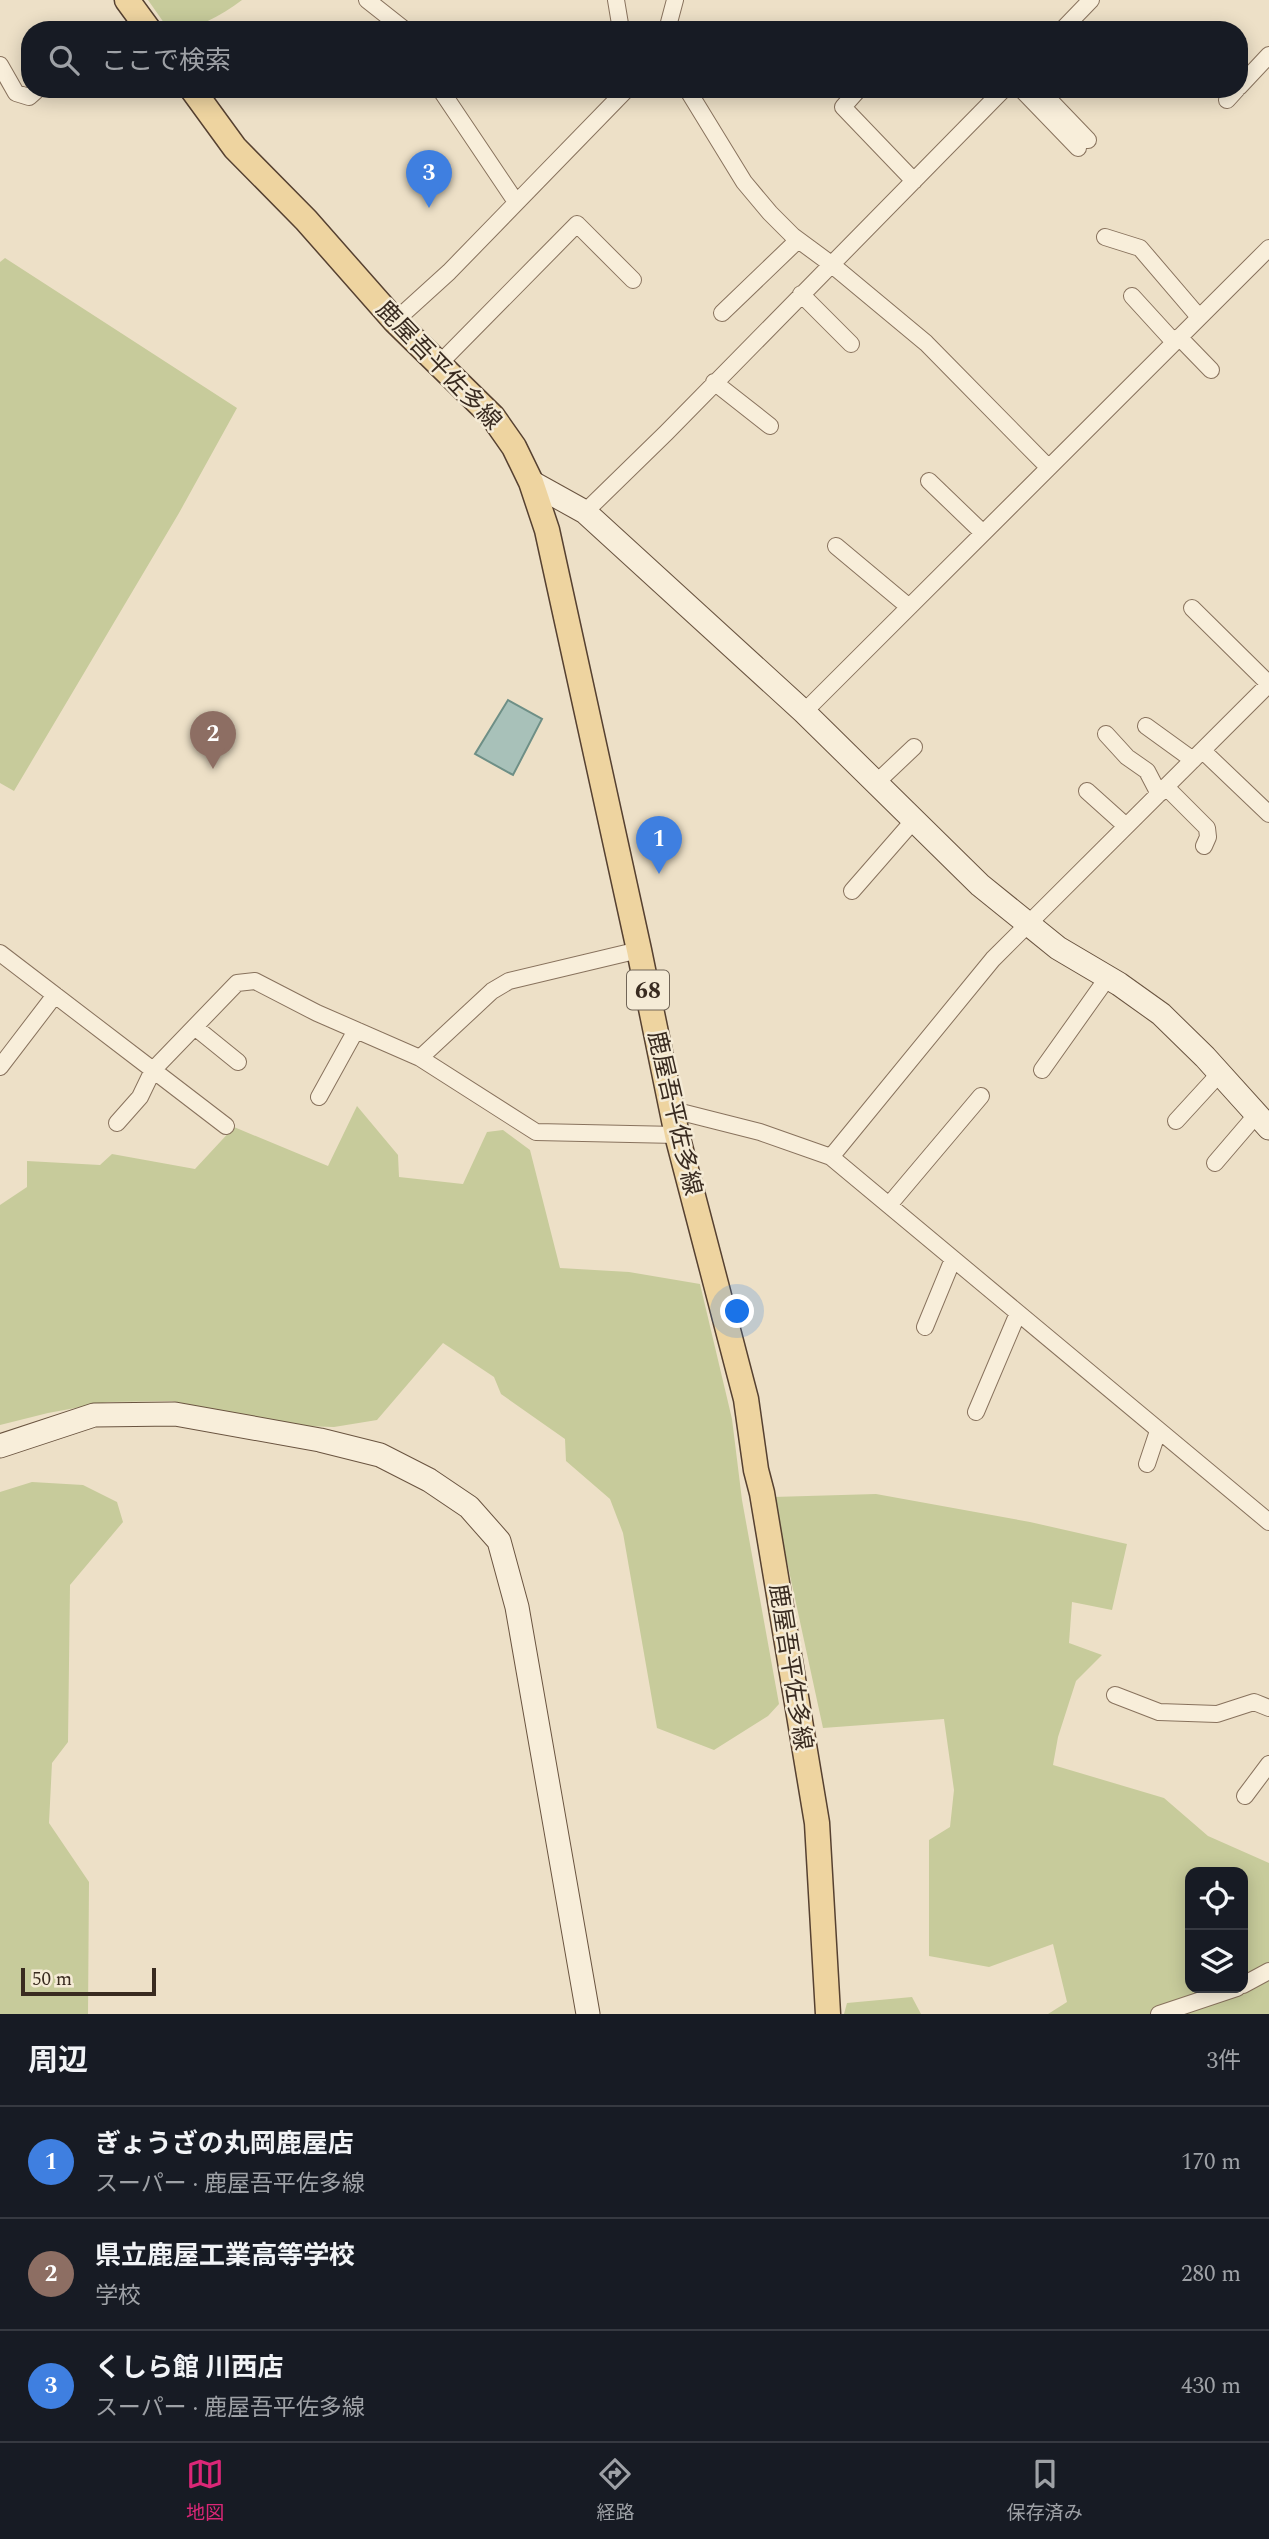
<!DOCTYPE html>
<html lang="ja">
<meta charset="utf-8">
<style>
:root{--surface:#171b24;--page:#20242c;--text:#f1f3f6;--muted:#9ea1a6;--line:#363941;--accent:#db2777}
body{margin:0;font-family:Spectral,"Noto Sans JP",serif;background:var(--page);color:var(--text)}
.controls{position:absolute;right:21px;bottom:21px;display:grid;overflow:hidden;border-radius:14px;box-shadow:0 4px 18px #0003}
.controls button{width:63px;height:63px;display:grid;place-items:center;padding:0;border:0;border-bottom:2px solid var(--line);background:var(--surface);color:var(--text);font:35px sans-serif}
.scale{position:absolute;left:21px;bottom:18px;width:135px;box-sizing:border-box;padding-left:7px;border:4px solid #392b20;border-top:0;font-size:19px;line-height:24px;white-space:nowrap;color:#392b20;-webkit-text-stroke:5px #f5ebd6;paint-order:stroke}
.you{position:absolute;left:738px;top:1312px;width:24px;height:24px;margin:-18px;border:5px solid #fff;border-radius:50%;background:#1a73e8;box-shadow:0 0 0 10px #1a73e833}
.badge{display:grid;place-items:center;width:46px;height:46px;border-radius:50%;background:var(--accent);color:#fff;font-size:23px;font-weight:700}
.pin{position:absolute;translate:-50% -58px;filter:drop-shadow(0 2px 4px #0008)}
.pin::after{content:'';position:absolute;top:37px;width:24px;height:21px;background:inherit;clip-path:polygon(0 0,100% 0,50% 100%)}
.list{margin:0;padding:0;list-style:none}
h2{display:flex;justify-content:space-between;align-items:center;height:91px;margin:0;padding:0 28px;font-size:30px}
h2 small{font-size:23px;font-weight:400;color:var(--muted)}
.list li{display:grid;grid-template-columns:46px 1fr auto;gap:21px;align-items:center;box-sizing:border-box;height:112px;padding:0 28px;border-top:2px solid var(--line)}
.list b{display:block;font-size:26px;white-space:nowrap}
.list p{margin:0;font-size:23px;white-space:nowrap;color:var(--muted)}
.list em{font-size:23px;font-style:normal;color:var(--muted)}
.icon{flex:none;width:38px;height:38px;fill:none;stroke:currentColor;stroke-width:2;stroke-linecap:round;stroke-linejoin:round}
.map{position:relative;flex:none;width:1269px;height:2014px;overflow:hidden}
.search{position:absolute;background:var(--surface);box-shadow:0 4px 18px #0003;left:21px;right:21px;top:21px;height:77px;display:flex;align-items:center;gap:18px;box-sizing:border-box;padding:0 24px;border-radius:28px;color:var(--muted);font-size:26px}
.sheet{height:427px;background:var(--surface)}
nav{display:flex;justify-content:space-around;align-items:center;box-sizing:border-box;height:98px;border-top:2px solid var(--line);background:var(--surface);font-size:19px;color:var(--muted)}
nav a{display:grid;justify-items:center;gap:4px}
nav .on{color:var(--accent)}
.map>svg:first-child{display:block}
</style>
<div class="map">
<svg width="1269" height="2014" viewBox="0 0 1269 2014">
<rect width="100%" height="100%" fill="#ede0c7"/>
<path fill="#c7cb9b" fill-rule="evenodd" d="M 148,0 L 242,0 C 220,16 197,30 169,30 Z
M 5,258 L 237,408 L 179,513 L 14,791 L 0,783 L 0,262 Z
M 357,1106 L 398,1155 L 399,1177 L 463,1184 L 487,1132 L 503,1130 L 530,1150 L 560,1268 L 629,1272 L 700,1284 L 732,1419 L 742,1500 L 779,1704 L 768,1716 L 714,1750 L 657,1728 L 623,1533 L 610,1499 L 566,1461 L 565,1439 L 501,1394 L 494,1377 L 443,1343 L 377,1420 L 334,1427 L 301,1426 L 172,1401 L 108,1402 L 48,1413 L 0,1425 L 0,1205 L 27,1187 L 27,1161 L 100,1165 L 112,1154 L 195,1169 L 234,1127 L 328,1166 Z
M 32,1482 L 83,1485 L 117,1502 L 123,1522 L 70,1585 L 68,1742 L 52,1763 L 49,1823 L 89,1882 L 88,2014 L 0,2014 L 0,1492 Z
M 876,1494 L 1030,1522 L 1127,1544 L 1112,1610 L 1072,1602 L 1069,1643 L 1102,1655 L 1076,1681 L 1058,1737 L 1053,1765 L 1164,1798 L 1208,1836 L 1269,1863 L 1269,2014 L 1048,2014 L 1067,2002 L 1053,1944 L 989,1967 L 929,1956 L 929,1840 L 950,1827 L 954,1790 L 944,1719 L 823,1728 L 773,1497 ZM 1190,1872 L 1243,1872 L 1243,1988 L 1190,1988 Z
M 912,1997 L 921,2014 L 844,2014 L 847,2003 Z"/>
<path fill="#a8c1b9" stroke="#6e8f86" stroke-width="2" d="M 508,700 L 542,719 L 513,775 L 475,754 Z"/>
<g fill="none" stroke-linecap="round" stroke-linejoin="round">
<defs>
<path id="street" d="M 367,0 L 405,30
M 616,0 L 621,30
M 667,30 L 675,0
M 1062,30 L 1091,0
M 0,65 L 16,93 L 29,97 L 38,89
M 1239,87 L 1269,55
M 440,89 L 516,202
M 687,89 L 744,182 L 770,213 L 793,236 L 831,264 L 926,343 L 1048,467
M 859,89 L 843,107 L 914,181
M 1021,89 L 1078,148
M 1039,89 L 1088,140
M 1227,100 L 1237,89
M 1105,237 L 1140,248 L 1199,317
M 801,294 L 851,344
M 1132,296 L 1174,342
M 722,313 L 798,240
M 395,321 L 449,272 L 627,89
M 1179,337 L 1211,370
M 439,364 L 577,224 L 633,280
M 714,382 L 770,426
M 929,481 L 983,533
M 585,512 L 666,433 L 1004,89
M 836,546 L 909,607
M 804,712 L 1269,248
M 1146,726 L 1193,760
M 1106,734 L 1127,757 L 1147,771 L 1159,794
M 1203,751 L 1269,814
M 876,783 L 914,747
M 1166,787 L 1207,828 L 1208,837 L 1204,846
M 1087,791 L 1126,826
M 852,891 L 914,820
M 0,953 L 153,1070 L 237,983 L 255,981 L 317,1013 L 420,1058 L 536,1132 L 677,1135
M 196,1028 L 238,1062
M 420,1058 L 492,991 L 509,981 L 639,950
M 0,1067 L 55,995
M 1042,1070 L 1108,977
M 319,1097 L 356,1030
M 673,1110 L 760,1132 L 831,1157 L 1269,1522
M 1176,1121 L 1220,1073
M 117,1123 L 140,1097 L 153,1070 L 226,1126
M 831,1157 L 993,959 L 1269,684 L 1192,608
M 1215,1163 L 1257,1114
M 889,1205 L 981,1096
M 925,1327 L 953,1259
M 976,1412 L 1018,1313
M 1147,1464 L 1158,1431
M 1115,1695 L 1159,1712 L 1217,1714 L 1254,1702 L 1269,1708
M 1245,1796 L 1269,1764
M 1243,1985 L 1269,1971
M 1159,2014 L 1237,1988"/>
<path id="secondary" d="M 531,482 L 585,512 L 804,712 L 980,885 L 1058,948 L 1119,984 L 1161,1014 L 1205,1057 L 1269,1128
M 0,1446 L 94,1415 L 175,1414 L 320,1440 L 380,1455 L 429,1480 L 469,1507 L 499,1541 L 517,1607 L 588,2014"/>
<path id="primary" d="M 127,0 L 149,30
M 192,89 L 235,148 L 306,220 L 395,321 L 493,417 L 514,447 L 531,482 L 547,530 L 639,950 L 677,1135 L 746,1399 L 756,1470 L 762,1493 L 817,1823 L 828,2014"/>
</defs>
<use href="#street" stroke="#88725d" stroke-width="18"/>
<use href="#secondary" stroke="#6a5440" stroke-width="25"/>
<use href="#primary" stroke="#564131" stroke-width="27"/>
<use href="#street" stroke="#f8eeda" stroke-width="16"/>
<use href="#secondary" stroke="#f8eeda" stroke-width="23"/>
<use href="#primary" stroke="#eed4a0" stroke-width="24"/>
</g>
<g text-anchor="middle" stroke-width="5" stroke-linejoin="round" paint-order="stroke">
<rect fill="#f5ebd6" stroke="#716557" stroke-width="2" x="627" y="970.5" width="42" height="39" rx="5"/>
<g font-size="23" font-weight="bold" fill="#392b20">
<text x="648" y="998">68</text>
</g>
<g font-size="24" fill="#392b20" stroke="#f5ebd6">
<text transform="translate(439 365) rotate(46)" y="8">鹿屋吾平佐多線</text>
<text transform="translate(675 1113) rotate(77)" y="8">鹿屋吾平佐多線</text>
<text transform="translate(791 1667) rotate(81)" y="8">鹿屋吾平佐多線</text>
</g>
</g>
</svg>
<div class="controls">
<button><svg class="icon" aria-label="locate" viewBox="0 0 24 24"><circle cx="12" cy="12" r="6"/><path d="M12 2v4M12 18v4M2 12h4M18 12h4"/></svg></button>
<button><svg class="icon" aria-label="layers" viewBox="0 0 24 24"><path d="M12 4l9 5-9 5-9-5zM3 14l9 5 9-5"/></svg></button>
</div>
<div class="scale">50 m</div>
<div class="you"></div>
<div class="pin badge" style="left:659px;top:874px;background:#3f7fe0">1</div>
<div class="pin badge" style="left:213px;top:769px;background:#8d6e63">2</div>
<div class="pin badge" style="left:429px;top:208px;background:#3f7fe0">3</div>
<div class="search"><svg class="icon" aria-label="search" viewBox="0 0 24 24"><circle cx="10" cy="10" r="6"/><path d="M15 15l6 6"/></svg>ここで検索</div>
</div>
<section class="sheet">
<h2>周辺<small>3件</small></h2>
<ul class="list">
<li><span class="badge" style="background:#3f7fe0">1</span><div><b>ぎょうざの丸岡鹿屋店</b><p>スーパー · 鹿屋吾平佐多線</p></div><em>170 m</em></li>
<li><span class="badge" style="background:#8d6e63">2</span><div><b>県立鹿屋工業高等学校</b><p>学校</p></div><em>280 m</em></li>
<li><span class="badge" style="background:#3f7fe0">3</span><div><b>くしら館 川西店</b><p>スーパー · 鹿屋吾平佐多線</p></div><em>430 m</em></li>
</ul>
</section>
<nav>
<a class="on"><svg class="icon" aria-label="map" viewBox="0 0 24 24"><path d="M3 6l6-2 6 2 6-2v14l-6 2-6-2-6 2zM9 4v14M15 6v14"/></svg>地図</a>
<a><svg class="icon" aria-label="directions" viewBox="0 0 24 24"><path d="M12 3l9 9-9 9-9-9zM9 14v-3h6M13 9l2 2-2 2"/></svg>経路</a>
<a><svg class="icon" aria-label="saved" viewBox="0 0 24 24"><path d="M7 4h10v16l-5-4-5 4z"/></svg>保存済み</a>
</nav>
